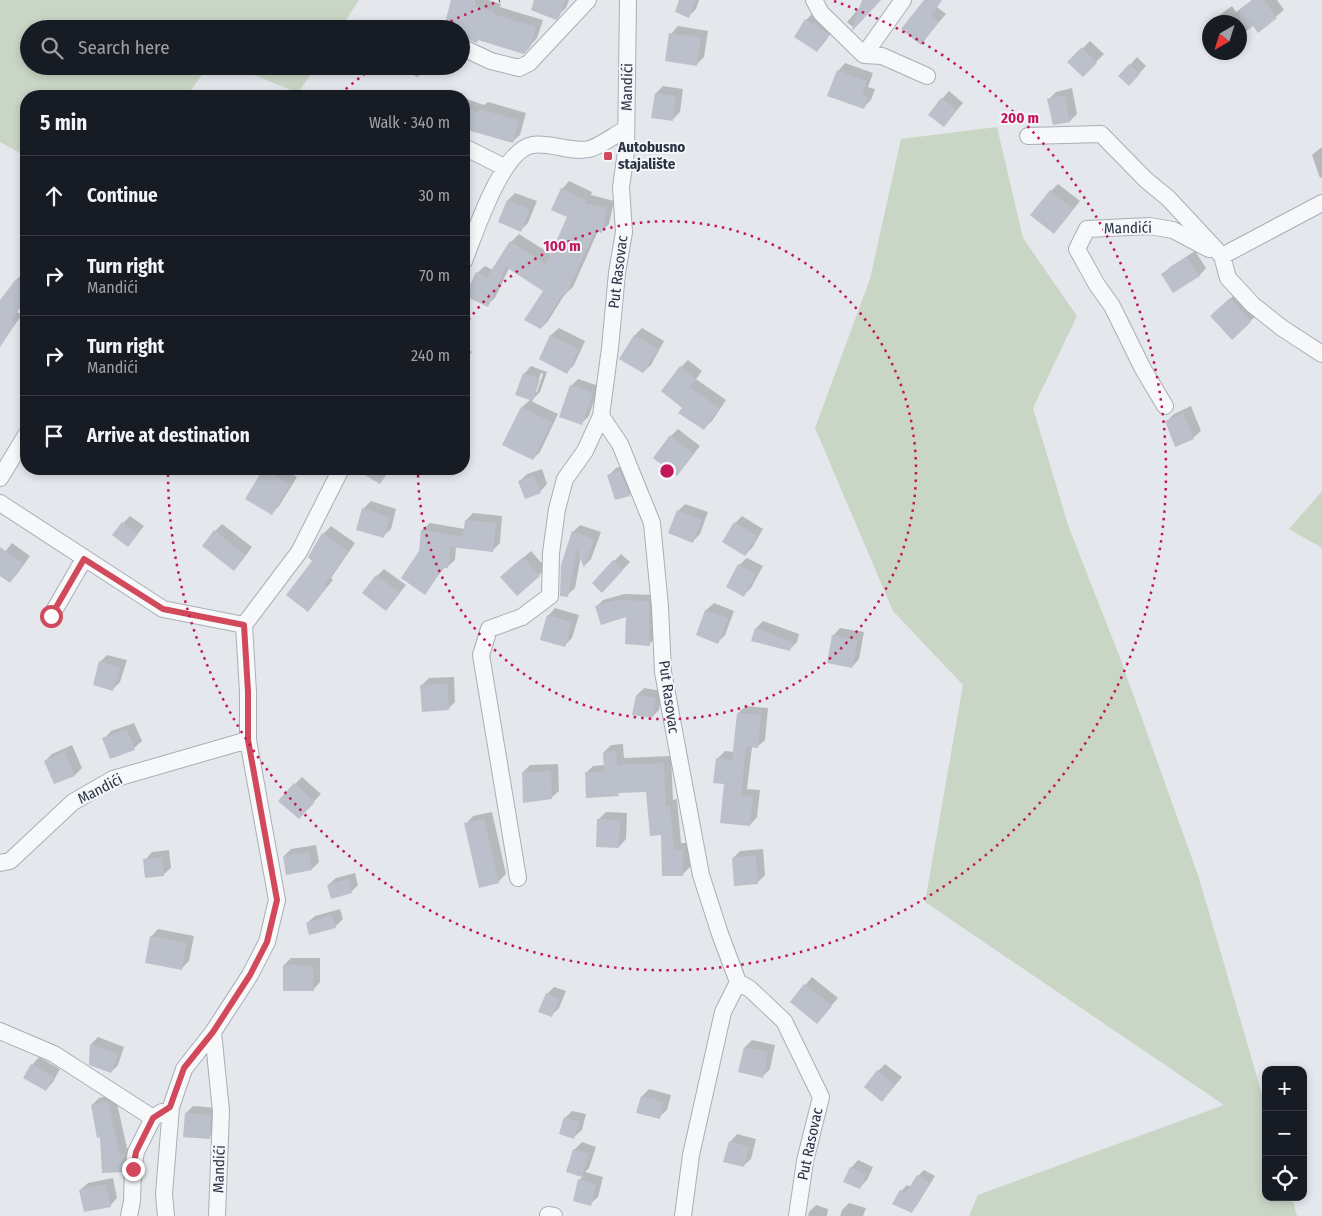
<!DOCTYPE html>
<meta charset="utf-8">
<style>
:root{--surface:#171b24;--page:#20242c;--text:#f1f3f6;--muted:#9ea1a6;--line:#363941}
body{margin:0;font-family:"Fira Sans Condensed",sans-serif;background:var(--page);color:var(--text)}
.controls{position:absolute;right:15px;bottom:15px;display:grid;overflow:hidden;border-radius:10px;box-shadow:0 2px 8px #0003}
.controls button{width:45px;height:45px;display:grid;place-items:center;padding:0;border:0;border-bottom:1px solid var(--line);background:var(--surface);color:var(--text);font:25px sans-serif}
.compass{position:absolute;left:1202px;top:15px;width:45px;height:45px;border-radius:50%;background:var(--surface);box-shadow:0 2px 8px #0003;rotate:219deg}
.stop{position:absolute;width:15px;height:15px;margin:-11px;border:4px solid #d1495b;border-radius:50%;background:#fff}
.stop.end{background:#d1495b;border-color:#fff;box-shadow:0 1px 5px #0008}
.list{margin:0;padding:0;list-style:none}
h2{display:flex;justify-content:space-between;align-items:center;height:65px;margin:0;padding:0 20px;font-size:21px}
h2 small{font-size:16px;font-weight:400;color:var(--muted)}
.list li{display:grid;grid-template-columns:32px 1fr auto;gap:15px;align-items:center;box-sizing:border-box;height:80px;padding:0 20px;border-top:1px solid var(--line)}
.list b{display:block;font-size:19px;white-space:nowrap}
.list p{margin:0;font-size:16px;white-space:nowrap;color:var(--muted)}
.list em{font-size:16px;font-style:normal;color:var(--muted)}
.icon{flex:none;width:28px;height:28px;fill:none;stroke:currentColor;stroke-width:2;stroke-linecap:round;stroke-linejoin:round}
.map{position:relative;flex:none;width:1322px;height:1216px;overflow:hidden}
.search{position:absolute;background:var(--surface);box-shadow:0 2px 8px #0003;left:20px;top:20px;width:450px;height:55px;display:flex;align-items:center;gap:12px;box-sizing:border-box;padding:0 18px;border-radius:28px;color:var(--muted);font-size:19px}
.panel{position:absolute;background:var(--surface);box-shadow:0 2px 8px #0003;left:20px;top:90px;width:450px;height:385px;border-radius:20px}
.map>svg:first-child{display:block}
</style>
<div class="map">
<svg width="1322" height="1216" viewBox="0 0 1322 1216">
<rect width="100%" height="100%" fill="#e4e7ec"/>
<path fill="#c9d6c5" d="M 0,0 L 359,0 L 340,29 L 29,29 L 29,66 L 209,66 L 186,96 L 26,96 L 26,156 L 0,142 Z
M 233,66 L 316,66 L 298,93 Z
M 997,127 L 1023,238 L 1077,316 L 1033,408 L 1068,525 L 1122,663 L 1199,878 L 1266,1108 L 1266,1197 L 1292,1197 L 1297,1216 L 969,1216 L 978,1195 L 1224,1105 L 925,902 L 963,685 L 893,611 L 815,428 L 870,279 L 901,139 Z
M 1322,491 L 1322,548 L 1289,529 Z"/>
<path fill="#0003" fill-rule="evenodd" d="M 453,0 L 488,0 L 501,4 L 500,7 L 543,20 L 537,38 L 524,52 L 461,29 L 455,29 Z
M 536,0 L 569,0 L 566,8 L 555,18 Z
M 681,0 L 699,0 L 696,9 L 689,16 Z
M 866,0 L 880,0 L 854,28 L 847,22 Z
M 925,0 L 942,0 L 937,7 L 946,14 L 921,43 Z
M 1252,0 L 1277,0 L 1284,10 L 1258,31 L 1253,25 L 1240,34 L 1240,22 L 1210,22 L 1232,6 L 1236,12 Z
M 813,13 L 835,27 L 824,43 L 817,51 L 806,20 Z
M 1210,23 L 1210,33 L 1206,27 Z
M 678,26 L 708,31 L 704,57 L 696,65 L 671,34 Z
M 1090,41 L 1104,54 L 1083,75 L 1069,62 Z
M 1137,57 L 1146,66 L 1136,77 L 1120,76 Z
M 845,63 L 873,73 L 868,87 L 875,89 L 871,100 L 863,108 L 838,71 Z
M 391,66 L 426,66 L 418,77 Z
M 663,86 L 683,89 L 680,112 L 672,120 L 656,93 Z
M 1072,88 L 1077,114 L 1070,121 L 1049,99 L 1056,92 Z
M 949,91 L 963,103 L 944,125 L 942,99 Z
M 448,92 L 460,96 L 443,96 Z
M 464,98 L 484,105 L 488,102 L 526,113 L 520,135 L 512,142 L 465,129 L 464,130 Z
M 1322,147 L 1322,177 L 1320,178 L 1312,155 Z
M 569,181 L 592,192 L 591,195 L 614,201 L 609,224 L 601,232 L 598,231 L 573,287 L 565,294 L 548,321 L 541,328 L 545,290 L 509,268 L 495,298 L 487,305 L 477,273 L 485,266 L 493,270 L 511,242 L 519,234 L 552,255 L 568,217 L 562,189 Z
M 1058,184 L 1080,201 L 1061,225 L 1051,191 Z
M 515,193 L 537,201 L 528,223 L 521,230 L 508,200 Z
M 1195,251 L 1206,268 L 1199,276 L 1163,274 L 1170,267 Z
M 24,272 L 26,274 L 26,300 L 17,312 L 22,315 L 7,335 L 0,331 L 0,305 L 17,279 Z
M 1238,292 L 1258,314 L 1232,338 L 1219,308 Z
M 559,328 L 585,341 L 574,365 L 567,372 L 541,359 L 551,335 Z
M 642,328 L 664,341 L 651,365 L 643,372 L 621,359 L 635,335 Z
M 464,346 L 472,352 L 464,364 Z
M 688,360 L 702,371 L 696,379 L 726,400 L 712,421 L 704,428 L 683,407 L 681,367 Z
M 531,366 L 547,372 L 540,392 L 531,401 L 558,414 L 540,452 L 533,459 L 504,445 L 522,407 L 531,399 L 524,374 ZM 541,373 L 543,374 L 537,392 L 534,392 Z
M 578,379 L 599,386 L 589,416 L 582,423 L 571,386 Z
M 1191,406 L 1201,431 L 1193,438 L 1166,422 L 1174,414 Z
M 678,429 L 700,446 L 677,475 L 671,436 Z
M 628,464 L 637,487 L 629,495 L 616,499 L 609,475 L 616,468 Z
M 265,469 L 284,469 L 297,477 L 279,506 L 272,513 L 247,498 Z
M 360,469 L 391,469 L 380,483 Z
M 542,469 L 547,484 L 540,492 L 520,481 L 527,474 Z
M 371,501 L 396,509 L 391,529 L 383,536 L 363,509 Z
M 685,504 L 708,512 L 700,534 L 693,541 L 678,511 Z
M 473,513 L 502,516 L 500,543 L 493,550 L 456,547 L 455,560 L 447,567 L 445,567 L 424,593 L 422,530 L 430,523 L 465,529 L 466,520 Z
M 130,516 L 144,526 L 128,546 L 123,523 Z
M 742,516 L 763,529 L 752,548 L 745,555 L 735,523 Z
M 222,524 L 252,547 L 241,562 L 215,531 Z
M 580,525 L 601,532 L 591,559 L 584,566 L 581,556 L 575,588 L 567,595 L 573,532 Z
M 331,526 L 355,543 L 331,578 L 333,580 L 308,610 L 314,560 L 309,557 L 323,534 Z
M 12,543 L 30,556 L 17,574 L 10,582 L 0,575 L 0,558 Z
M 531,551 L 546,568 L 539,575 L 509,570 Z
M 621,554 L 630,562 L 609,584 L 614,561 Z
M 747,558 L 763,566 L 751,588 L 744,595 L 739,565 Z
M 384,569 L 406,585 L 386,610 L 377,576 Z
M 624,594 L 656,595 L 656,638 L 649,644 L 627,616 L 597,606 L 603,600 Z
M 714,603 L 734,611 L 725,635 L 718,642 L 698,635 L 706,610 Z
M 555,608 L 579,615 L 572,638 L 565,645 L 548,616 Z
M 763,621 L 799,634 L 797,642 L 789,650 L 756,628 Z
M 840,628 L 864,632 L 859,659 L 852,667 L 833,636 Z
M 107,655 L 127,660 L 120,682 L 113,689 L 100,662 Z
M 454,677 L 455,702 L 448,709 L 421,686 L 429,678 Z
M 644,688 L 662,691 L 659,710 L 652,717 L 637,695 Z
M 746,706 L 768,708 L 765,740 L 757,747 L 752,747 L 747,789 L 760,790 L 757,817 L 750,825 L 717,759 L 725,751 L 734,752 L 738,713 Z
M 134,723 L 142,741 L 134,748 L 104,739 L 111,731 Z
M 623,744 L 624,758 L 671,756 L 673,800 L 677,799 L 681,843 L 690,843 L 690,867 L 683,874 L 662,833 L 647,790 L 621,791 L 618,794 L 586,773 L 593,766 L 605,765 L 604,752 L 611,745 Z
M 72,745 L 82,768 L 75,775 L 55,782 L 45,761 L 52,754 Z
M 558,764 L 559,791 L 551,798 L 523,772 L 530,765 Z
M 302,777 L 321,794 L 306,810 L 295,784 Z
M 492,812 L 506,874 L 498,882 L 466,824 L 473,816 Z
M 606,812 L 627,813 L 626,839 L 619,847 L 598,820 Z
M 316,845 L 319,862 L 312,869 L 284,856 L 291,849 Z
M 763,849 L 765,875 L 758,882 L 733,858 L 740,851 Z
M 169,850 L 171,868 L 163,875 L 145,860 L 152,852 Z
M 355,873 L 358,885 L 351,892 L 328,885 L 336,878 Z
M 340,909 L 343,919 L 335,927 L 307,923 L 315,916 Z
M 158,929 L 194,936 L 189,961 L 181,969 L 151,937 Z
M 291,958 L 320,958 L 320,982 L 313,990 L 284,965 Z
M 812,977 L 838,998 L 817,1022 L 792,1001 Z
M 554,987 L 566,991 L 559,1008 L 551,1016 L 547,994 Z
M 98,1037 L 124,1047 L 118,1065 L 111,1072 L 91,1044 Z
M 752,1040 L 775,1045 L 770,1069 L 763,1076 L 745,1047 Z
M 39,1057 L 60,1069 L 53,1082 L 46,1090 L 32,1065 Z
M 885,1064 L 902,1077 L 889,1093 L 878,1071 Z
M 649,1089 L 671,1095 L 667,1110 L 659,1117 L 642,1096 Z
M 115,1094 L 127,1148 L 131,1148 L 130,1163 L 122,1171 L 101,1136 L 92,1105 L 99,1098 Z
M 193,1106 L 218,1108 L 217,1130 L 209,1137 L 186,1113 Z
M 572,1111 L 586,1114 L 582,1130 L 574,1137 L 565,1118 Z
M 737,1134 L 756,1139 L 751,1159 L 743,1166 L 730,1142 Z
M 582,1142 L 596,1147 L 589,1168 L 585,1172 L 603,1177 L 598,1197 L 590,1204 L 579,1180 L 583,1176 L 568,1171 L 574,1150 Z
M 858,1160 L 873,1167 L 867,1180 L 859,1188 L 851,1168 Z
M 924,1170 L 935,1176 L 917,1205 L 911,1211 L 901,1191 L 907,1185 L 911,1187 L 918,1176 Z
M 113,1178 L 117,1198 L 110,1206 L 80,1190 L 88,1183 Z
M 849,1203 L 866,1208 L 863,1216 L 840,1216 L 842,1210 Z
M 816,1205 L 828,1209 L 827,1216 L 808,1216 L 809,1212 Z"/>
<path fill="#bbc0ca" d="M 451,0 L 475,0 L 475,6 L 494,11 L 493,14 L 536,27 L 530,47 L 524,54 L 478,40 L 477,43 L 461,37 L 461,29 L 444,27 Z
M 534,0 L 565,0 L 559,17 L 556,20 L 531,10 Z
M 679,0 L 696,0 L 689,18 L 675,12 Z
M 862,0 L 881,0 L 853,30 L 852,29 Z
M 924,0 L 942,0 L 931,15 L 939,22 L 921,45 L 901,29 Z
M 1253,0 L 1264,0 L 1277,18 L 1258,33 L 1253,26 L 1240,36 L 1240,10 Z
M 805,19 L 829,34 L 817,52 L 794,37 Z
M 669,33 L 701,38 L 697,66 L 665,61 Z
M 1082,47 L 1097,63 L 1083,77 L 1067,62 Z
M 1129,64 L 1140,74 L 1129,86 L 1118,76 Z
M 837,70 L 867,81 L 862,94 L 868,97 L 864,109 L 827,96 Z
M 655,93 L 676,96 L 673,121 L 651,118 Z
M 1065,95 L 1070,122 L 1053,125 L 1047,99 Z
M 941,98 L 957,110 L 944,127 L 928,115 Z
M 464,107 L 478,113 L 479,109 L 519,120 L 513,143 L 464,129 Z
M 561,188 L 586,200 L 585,203 L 607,208 L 602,233 L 595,231 L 566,295 L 563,294 L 541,329 L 524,320 L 543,291 L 506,267 L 488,307 L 465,296 L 476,272 L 487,277 L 510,241 L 546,264 L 567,217 L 551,210 Z
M 1050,190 L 1073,209 L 1054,234 L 1030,215 Z
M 507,200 L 530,209 L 521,232 L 498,222 Z
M 1187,257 L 1200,276 L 1173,293 L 1161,274 Z
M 16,279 L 26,286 L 26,299 L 11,320 L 16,323 L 0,347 L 0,300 Z
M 1230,298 L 1251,322 L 1232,340 L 1210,316 Z
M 550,335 L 579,349 L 567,374 L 539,359 Z
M 634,335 L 658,349 L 643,373 L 619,359 Z
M 680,366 L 696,379 L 689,387 L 719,408 L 704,430 L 678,413 L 682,408 L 661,391 Z
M 523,373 L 540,379 L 533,401 L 515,395 Z
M 570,385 L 593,393 L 582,425 L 559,417 Z
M 521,407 L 552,422 L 533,460 L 502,445 Z
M 1183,413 L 1194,439 L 1175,447 L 1165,421 Z
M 670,435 L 694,454 L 677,476 L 653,458 Z
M 263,469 L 290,484 L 272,515 L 245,499 Z
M 355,469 L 390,469 L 380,484 Z
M 620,471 L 630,496 L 615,500 L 607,475 Z
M 534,475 L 541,493 L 525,499 L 518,481 Z
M 362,508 L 390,517 L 384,538 L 356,530 Z
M 677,510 L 702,520 L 693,543 L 668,533 Z
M 465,520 L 496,523 L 493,552 L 450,547 L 448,568 L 443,568 L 425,595 L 401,578 L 419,551 L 421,530 L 463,537 Z
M 122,522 L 138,534 L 128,547 L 112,535 Z
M 734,522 L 757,536 L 745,556 L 722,542 Z
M 214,530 L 246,555 L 234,571 L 202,546 Z
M 572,531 L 594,539 L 584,568 L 577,548 L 568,597 L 560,596 L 561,565 Z
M 322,533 L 348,551 L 324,586 L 327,587 L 308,612 L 286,595 L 312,561 L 308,557 Z
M 0,547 L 23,563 L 10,583 L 0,576 Z
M 523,557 L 540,576 L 517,596 L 500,577 Z
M 613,560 L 623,570 L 602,593 L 592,583 Z
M 738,564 L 756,574 L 744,597 L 726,587 Z
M 376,575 L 400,593 L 386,611 L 362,593 Z
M 617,600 L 649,601 L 650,646 L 625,644 L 626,617 L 601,625 L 595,606 Z
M 705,610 L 728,618 L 718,644 L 696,635 Z
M 547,615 L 572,622 L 565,647 L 540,640 Z
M 755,628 L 793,642 L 790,651 L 751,641 Z
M 832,635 L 858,640 L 852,668 L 827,663 Z
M 99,661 L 120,668 L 113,691 L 93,685 Z
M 447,684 L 449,710 L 422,712 L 420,685 Z
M 636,695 L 656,698 L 652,718 L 632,715 Z
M 737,713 L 761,715 L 758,748 L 746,747 L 741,796 L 753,797 L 750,826 L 720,823 L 724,784 L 713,783 L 716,758 L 732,760 Z
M 127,729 L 135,750 L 110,759 L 102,738 Z
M 65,751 L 75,776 L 54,784 L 44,761 Z
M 616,751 L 617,765 L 664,763 L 666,806 L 670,806 L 674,850 L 683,850 L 683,876 L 662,876 L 661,835 L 650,836 L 646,792 L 618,793 L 619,796 L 586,798 L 585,772 L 604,771 L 603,752 Z
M 551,771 L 552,799 L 523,803 L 522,772 Z
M 294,783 L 315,802 L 299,819 L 278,801 Z
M 484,819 L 499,883 L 479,888 L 464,823 Z
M 597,819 L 620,820 L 619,848 L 596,847 Z
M 309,852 L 312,870 L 286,875 L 283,856 Z
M 756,855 L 758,884 L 734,886 L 732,858 Z
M 162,857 L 164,876 L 145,878 L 143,859 Z
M 348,879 L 352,893 L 331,899 L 327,885 Z
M 332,915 L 336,928 L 309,935 L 306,923 Z
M 150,936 L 187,943 L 182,970 L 145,963 Z
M 283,965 L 313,965 L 314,991 L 283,991 Z
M 804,984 L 832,1006 L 817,1024 L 790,1002 Z
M 546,993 L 559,999 L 552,1017 L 538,1012 Z
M 90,1044 L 118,1054 L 111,1073 L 89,1065 Z
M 744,1047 L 768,1052 L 763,1078 L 738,1072 Z
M 31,1064 L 54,1077 L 46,1091 L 23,1078 Z
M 877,1070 L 895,1085 L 882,1102 L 864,1087 Z
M 641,1096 L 664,1102 L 660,1119 L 636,1113 Z
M 108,1101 L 120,1155 L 124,1154 L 123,1172 L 102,1173 L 100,1137 L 97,1138 L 91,1105 Z
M 185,1113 L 211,1115 L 210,1139 L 183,1137 Z
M 564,1117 L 579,1122 L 574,1139 L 559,1134 Z
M 729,1141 L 749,1147 L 744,1167 L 723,1162 Z
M 573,1149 L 589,1154 L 582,1177 L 566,1172 Z
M 850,1167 L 866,1174 L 860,1189 L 843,1182 Z
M 917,1175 L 930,1182 L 912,1213 L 892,1204 L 900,1190 L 906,1193 Z
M 578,1179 L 596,1184 L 591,1206 L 573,1201 Z
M 106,1184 L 111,1207 L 84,1212 L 79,1190 Z"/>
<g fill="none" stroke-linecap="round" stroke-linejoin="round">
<defs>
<path id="minor" d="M 628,0 L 626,152 L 621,187 L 624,232 L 617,273 L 610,348 L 601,416 L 620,444 L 652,523 L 660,607 L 663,672 L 677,747 L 701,875 L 720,934 L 738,982 L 723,1012 L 691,1155 L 683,1216
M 814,0 L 821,13 L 864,55 L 882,56 L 927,76
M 461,47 L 491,61 L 519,68 L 529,63 L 588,0
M 864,55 L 903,0
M 1028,136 L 1101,134 L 1146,180 L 1168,198 L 1222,256 L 1228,278 L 1253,305 L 1282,328 L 1322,354
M 464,147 L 504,167
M 1222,256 L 1322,203
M 464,261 C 475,234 501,151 532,145 C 551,142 570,153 589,149 C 599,147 616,134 626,129
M 1165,406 L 1143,369 L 1112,306 L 1097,285 L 1077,249 L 1087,229 L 1150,226 L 1173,230 L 1209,249
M 0,478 L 26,435
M 0,503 L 163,609 L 244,625
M 51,616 L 84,559
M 0,863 L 10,861 L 73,802 L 113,779 L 248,740
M 518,878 L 481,655 L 489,629 L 522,617 L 550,596 L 551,553 L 557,509 L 565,479 L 585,451 L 601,416
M 738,982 L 750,989 L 784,1021 L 821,1097 L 805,1161 L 797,1216
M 0,1031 L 54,1054 L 153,1118
M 213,1032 L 221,1111 L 217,1216
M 548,1215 L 554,1216
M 129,1216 L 132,1201 L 133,1169 L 136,1152 L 153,1118 L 162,1112
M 166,1216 L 164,1194 L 171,1107 L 184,1069 L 213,1032 L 250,975 L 267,942 L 277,900 L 248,740 L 248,692 L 244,625 L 299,552 L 341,469"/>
</defs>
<use href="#minor" stroke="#a9aeb7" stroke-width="18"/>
<use href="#minor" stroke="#f7f8fa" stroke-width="16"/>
</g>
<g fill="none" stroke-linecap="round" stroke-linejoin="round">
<path stroke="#d1495b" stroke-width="6" d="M 51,616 L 84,559 L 163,609 L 244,625 L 248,692 L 248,740 L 277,900 L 267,942 L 250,975 L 213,1032 L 184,1068 L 170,1107 L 153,1118 L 136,1152 L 133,1169"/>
</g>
<g fill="none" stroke="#c2185b" stroke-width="2.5" stroke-dasharray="2.5 5">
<path d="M464 326A249 249 0 1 1 418 469"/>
<path d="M340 94A499 499 0 0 1 374 67M437 28A499 499 0 0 1 500 1M834 1A499 499 0 1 1 168 471"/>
</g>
<rect fill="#d1495b" stroke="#f4f6f9" stroke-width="2" x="603" y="151" width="10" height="10" rx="2.5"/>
<g text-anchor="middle" stroke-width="4" stroke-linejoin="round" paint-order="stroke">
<g font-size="15" fill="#2b3445" stroke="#f4f6f9">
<text transform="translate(627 87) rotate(-89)" y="5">Mandići</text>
<text transform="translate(1128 228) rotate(-1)" y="5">Mandići</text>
<text transform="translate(618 272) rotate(-83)" y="5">Put Rasovac</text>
<text transform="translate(669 697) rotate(82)" y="5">Put Rasovac</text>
<text transform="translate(100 789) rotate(-27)" y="5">Mandići</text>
<text transform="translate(810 1144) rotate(-78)" y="5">Put Rasovac</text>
<text transform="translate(219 1169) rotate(-88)" y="5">Mandići</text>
</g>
<g font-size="15" font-weight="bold" fill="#2b3445" stroke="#f4f6f9" text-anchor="start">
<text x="618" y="152">Autobusno<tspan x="618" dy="17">stajalište</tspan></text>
</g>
</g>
<circle cx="667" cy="471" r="8" fill="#c2185b" stroke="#f4f6f9" stroke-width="2.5"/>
<g font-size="15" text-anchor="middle" font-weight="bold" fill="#c2185b" stroke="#f4f6f9" stroke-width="4" stroke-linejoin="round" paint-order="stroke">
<text x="1020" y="123">200 m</text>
<text x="562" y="251">100 m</text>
</g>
</svg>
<div class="controls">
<button>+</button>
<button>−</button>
<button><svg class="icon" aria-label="locate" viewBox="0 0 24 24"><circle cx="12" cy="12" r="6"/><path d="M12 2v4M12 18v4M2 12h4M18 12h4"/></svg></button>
</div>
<svg class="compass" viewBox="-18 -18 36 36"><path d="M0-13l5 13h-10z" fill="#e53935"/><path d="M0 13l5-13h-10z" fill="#9ea1a6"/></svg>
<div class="stop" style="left:51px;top:616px"></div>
<div class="stop end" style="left:133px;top:1169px"></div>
<div class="search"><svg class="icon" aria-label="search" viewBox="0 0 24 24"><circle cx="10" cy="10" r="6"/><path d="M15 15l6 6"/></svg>Search here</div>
<section class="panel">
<h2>5 min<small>Walk · 340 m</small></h2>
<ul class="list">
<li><svg class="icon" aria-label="ahead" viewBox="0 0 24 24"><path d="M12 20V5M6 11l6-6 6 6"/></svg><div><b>Continue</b></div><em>30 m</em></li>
<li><svg class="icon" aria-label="right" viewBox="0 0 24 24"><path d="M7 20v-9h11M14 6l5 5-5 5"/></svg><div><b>Turn right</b><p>Mandići</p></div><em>70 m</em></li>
<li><svg class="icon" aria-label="right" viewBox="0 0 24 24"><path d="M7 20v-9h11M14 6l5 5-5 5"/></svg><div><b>Turn right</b><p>Mandići</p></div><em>240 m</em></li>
<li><svg class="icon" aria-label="arrive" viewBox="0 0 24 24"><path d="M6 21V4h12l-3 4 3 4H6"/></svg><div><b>Arrive at destination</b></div></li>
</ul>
</section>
</div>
